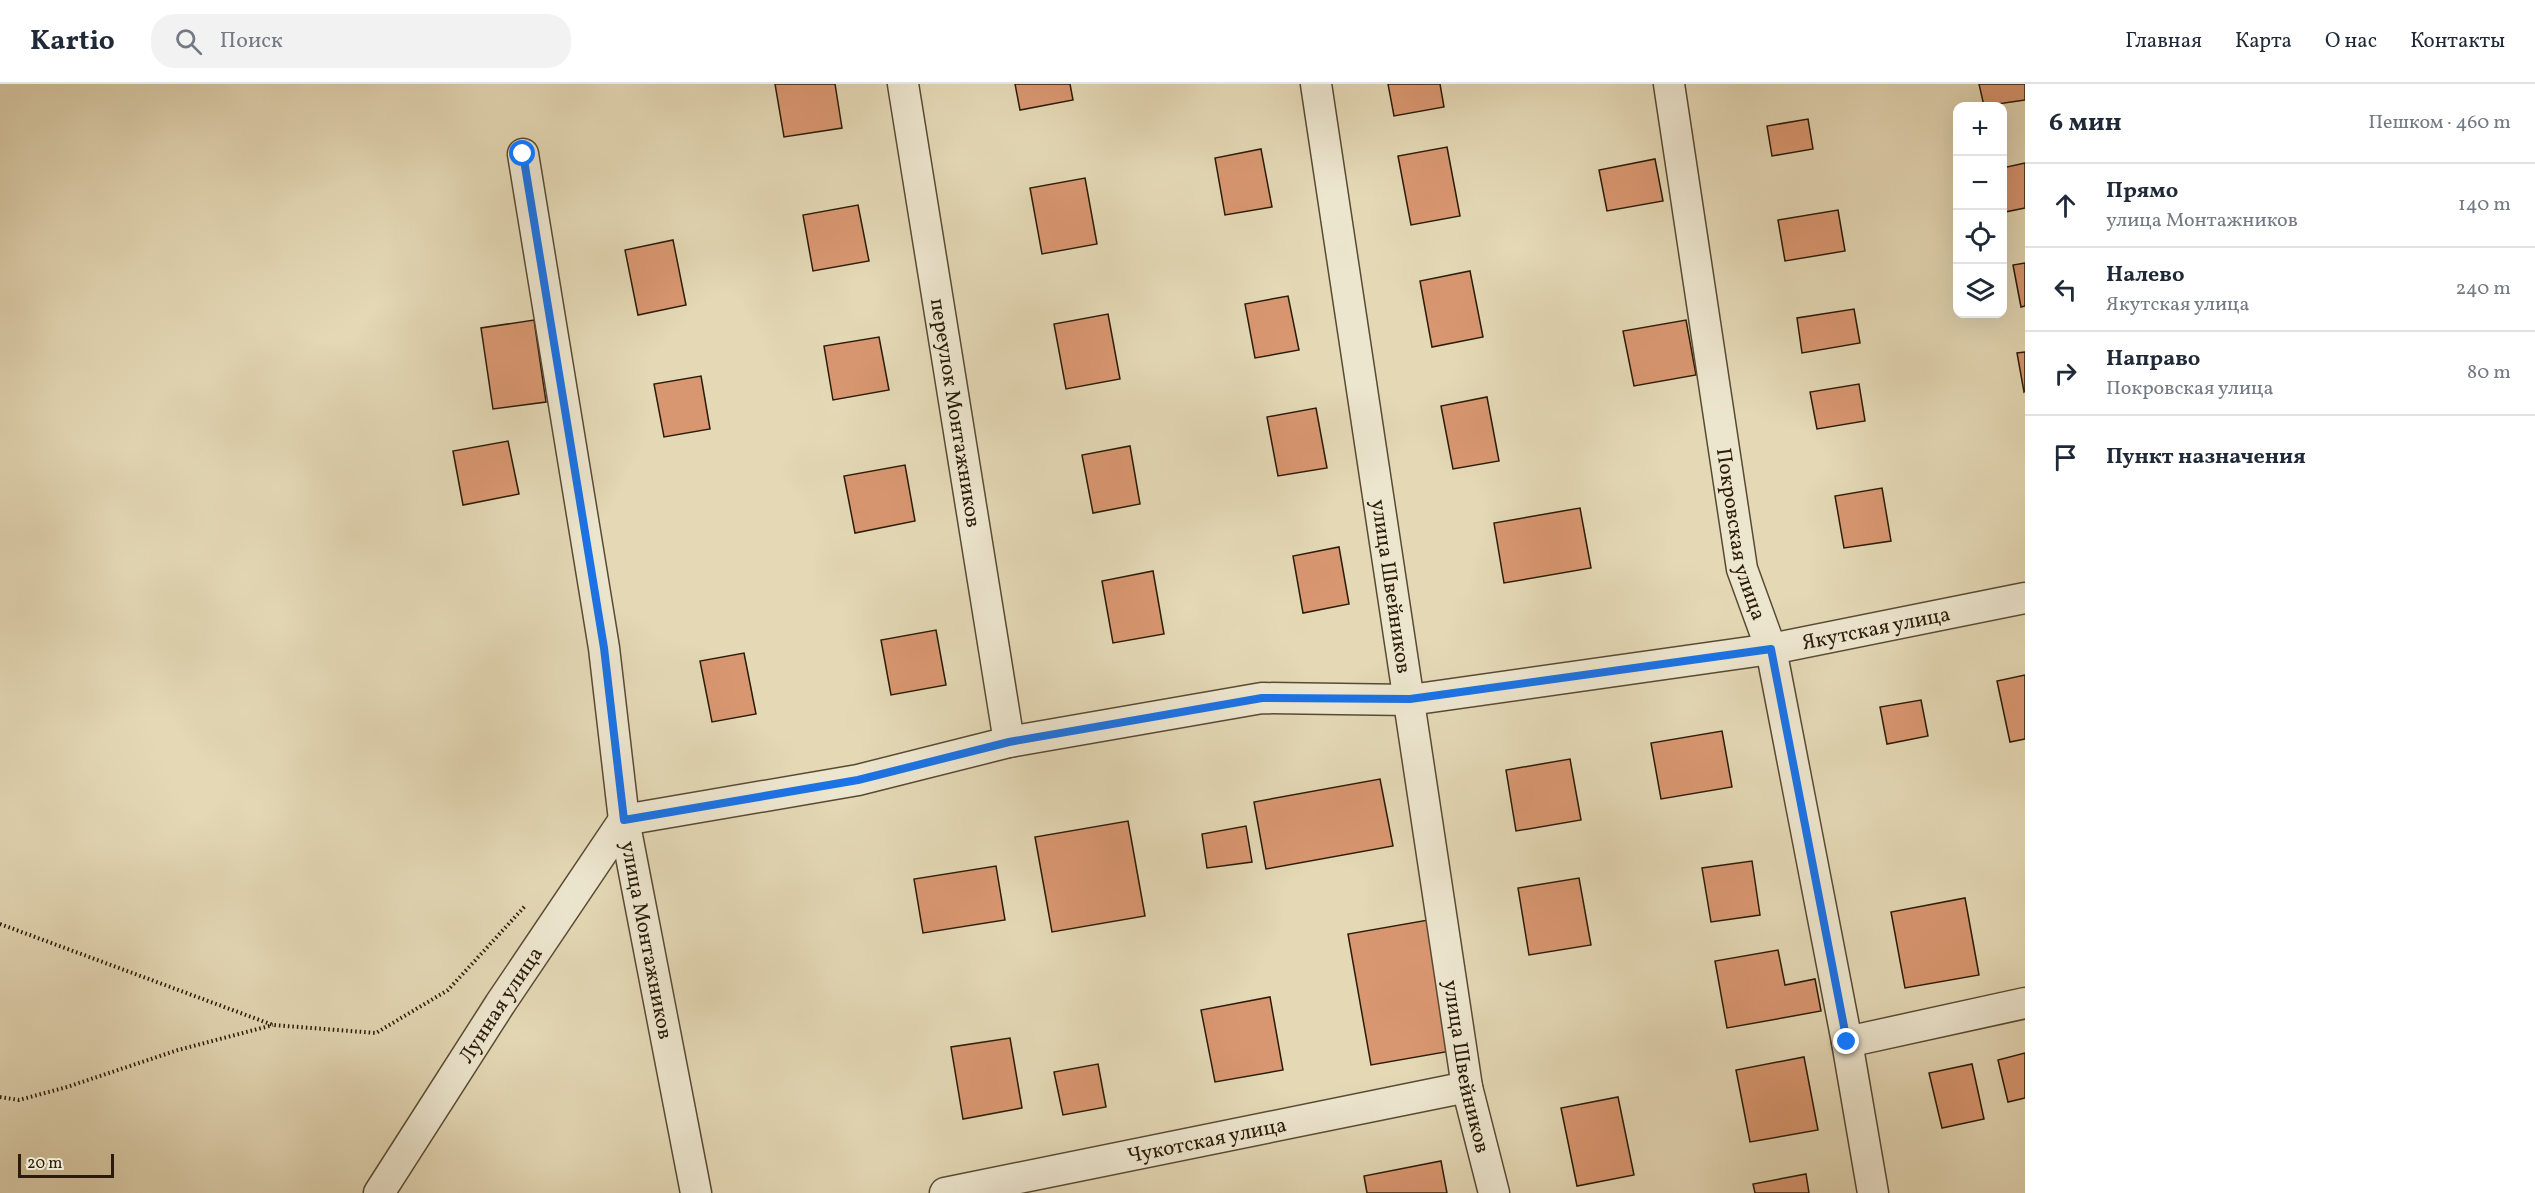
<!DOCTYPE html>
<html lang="ru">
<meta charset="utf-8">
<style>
:root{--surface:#fff;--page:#f2f2f3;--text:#1f2937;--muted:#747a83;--line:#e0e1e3}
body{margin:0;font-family:Vollkorn,serif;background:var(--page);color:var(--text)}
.controls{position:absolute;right:18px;top:18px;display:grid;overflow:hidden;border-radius:12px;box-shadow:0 6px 24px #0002}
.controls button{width:54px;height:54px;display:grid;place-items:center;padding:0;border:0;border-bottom:2px solid var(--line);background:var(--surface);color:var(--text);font:30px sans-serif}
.scale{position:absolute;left:18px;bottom:15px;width:96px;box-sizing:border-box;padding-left:6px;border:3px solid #2a1c08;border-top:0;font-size:16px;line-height:21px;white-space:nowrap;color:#2a1c08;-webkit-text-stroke:4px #ede6cf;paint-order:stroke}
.stop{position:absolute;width:18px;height:18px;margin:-14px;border:4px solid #1a73e8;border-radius:50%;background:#fff}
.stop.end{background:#1a73e8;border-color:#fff;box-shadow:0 2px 6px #0008}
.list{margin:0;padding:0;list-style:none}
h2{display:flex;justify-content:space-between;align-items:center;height:78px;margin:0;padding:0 24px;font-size:26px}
h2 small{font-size:20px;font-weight:400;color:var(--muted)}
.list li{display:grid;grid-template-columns:39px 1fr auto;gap:18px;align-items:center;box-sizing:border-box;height:84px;padding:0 24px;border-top:2px solid var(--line)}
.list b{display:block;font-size:22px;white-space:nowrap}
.list p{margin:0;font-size:20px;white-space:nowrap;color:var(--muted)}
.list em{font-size:20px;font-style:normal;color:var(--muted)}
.icon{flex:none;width:33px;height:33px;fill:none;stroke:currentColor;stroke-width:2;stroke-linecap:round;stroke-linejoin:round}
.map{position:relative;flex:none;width:2025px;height:1109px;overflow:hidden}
header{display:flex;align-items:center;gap:36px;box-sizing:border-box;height:84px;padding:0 30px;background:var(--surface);border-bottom:2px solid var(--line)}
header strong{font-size:28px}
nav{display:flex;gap:33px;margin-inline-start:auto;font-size:21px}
.search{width:420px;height:54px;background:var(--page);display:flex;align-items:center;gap:15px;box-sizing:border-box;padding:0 21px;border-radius:24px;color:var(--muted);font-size:22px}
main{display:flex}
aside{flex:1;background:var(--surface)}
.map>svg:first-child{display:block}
</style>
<header>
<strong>Kartio</strong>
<div class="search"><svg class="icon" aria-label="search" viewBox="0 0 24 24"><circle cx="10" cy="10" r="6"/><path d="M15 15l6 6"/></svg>Поиск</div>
<nav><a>Главная</a><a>Карта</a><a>О нас</a><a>Контакты</a></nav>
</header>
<main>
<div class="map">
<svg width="2025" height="1109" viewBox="0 0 2025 1109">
<rect width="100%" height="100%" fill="#e4d8b5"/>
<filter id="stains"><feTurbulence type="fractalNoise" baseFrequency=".00333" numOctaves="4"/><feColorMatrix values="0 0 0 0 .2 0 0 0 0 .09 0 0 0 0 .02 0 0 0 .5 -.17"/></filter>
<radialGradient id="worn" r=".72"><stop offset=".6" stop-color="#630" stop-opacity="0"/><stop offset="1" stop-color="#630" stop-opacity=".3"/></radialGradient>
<path fill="#d99771" stroke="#2a1c08" stroke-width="1.5" d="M 775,0 L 835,0 L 842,44 L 784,53 Z
M 1015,0 L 1070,0 L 1073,16 L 1020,26 Z
M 1388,0 L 1440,0 L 1444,23 L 1394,32 Z
M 1979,0 L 2025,0 L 2025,16 L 1984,22 Z
M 1808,35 L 1813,65 L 1772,72 L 1767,42 Z
M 1447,63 L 1460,132 L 1411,141 L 1398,72 Z
M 1261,65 L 1272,123 L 1225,131 L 1215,74 Z
M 1655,75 L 1663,117 L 1607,127 L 1599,86 Z
M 2025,79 L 2025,124 L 2005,128 L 2002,116 L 2002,84 Z
M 1085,94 L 1097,160 L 1042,170 L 1030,104 Z
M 858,121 L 869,177 L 813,187 L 803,131 Z
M 1838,126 L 1845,167 L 1785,177 L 1778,136 Z
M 673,156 L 686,221 L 638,231 L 625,166 Z
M 2025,179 L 2025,222 L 2021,223 L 2013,181 Z
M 1470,187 L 1483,253 L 1432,263 L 1420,197 Z
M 1288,212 L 1299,266 L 1255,274 L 1245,220 Z
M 1854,225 L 1860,259 L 1802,269 L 1797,234 Z
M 1108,230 L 1120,295 L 1066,305 L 1054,240 Z
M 534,236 L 546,318 L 493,325 L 481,244 Z
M 1686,236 L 1696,291 L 1634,302 L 1623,247 Z
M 879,253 L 889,306 L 833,316 L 824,262 Z
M 2025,268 L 2025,307 L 2024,308 L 2017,269 Z
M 701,292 L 710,345 L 664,353 L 654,300 Z
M 1859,300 L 1865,337 L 1817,345 L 1810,308 Z
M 1487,313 L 1499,377 L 1453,385 L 1441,322 Z
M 1316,324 L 1327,384 L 1278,392 L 1267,333 Z
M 508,357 L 519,410 L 463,421 L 453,367 Z
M 1130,362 L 1140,420 L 1093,429 L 1082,371 Z
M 905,381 L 915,437 L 855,449 L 844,392 Z
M 1882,404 L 1891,457 L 1844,464 L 1835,412 Z
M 1580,424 L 1591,484 L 1504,499 L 1494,439 Z
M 1339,463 L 1349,520 L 1303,529 L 1293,472 Z
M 1153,487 L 1164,550 L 1113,559 L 1102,497 Z
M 936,546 L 946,601 L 891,611 L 881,556 Z
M 744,569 L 756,630 L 712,638 L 700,577 Z
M 2025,591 L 2025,655 L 2010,658 L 1997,597 Z
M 1921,616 L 1928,652 L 1887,660 L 1880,623 Z
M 1722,647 L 1732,703 L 1661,715 L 1651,659 Z
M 1570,675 L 1581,736 L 1516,747 L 1506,686 Z
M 1380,695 L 1393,762 L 1266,785 L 1254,718 Z
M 1128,737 L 1145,832 L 1052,848 L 1035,753 Z
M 1246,742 L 1252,778 L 1207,784 L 1202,750 Z
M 1752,777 L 1760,831 L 1711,838 L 1702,784 Z
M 996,782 L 1005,836 L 923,849 L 914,795 Z
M 1579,794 L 1591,861 L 1529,871 L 1518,804 Z
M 1965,814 L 1979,891 L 1905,904 L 1891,828 Z
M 1428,836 L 1451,967 L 1371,981 L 1348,850 Z
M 1778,866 L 1785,901 L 1815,895 L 1821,927 L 1727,944 L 1715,877 Z
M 1270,913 L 1283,986 L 1215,998 L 1201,926 Z
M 1010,954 L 1022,1024 L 963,1035 L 951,963 Z
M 2025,969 L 2025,1014 L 2008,1018 L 1998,976 Z
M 1804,973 L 1818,1046 L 1750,1058 L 1736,986 Z
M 1098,980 L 1106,1023 L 1063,1031 L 1054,988 Z
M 1972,980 L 1984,1035 L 1942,1044 L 1929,989 Z
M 1618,1013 L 1634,1091 L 1577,1102 L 1561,1024 Z
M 1441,1077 L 1447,1109 L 1367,1109 L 1364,1092 Z
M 1806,1090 L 1809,1109 L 1755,1109 L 1753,1100 Z"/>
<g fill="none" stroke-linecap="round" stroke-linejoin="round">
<defs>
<g id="minor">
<path id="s1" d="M 903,0 L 1009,658"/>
<path id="s2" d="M 1316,0 L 1467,1003 L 1494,1109"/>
<path id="s3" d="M 1669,0 L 1742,485 L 1771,565 L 1847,958 L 1873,1109"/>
<path id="s4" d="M 523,70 L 604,564 L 624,736 L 696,1109"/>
<path d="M 1847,958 L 2025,919"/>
<path id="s5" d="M 379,1109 L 500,920 L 624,736 L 858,696 L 1009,658 L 1262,614 L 1410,616 L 1771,565 L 2025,514"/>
<path id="s6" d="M 945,1109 L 1467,1003"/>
</g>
</defs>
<use href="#minor" stroke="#584b33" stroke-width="33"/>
<path stroke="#2a1c08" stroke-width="4" stroke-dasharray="1.5 3" stroke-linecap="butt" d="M 0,840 L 273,941 L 376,949 L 448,906 L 526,821
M 0,1013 L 19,1016 L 67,1003 L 178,966 L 273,941"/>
<use href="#minor" stroke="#ede6cf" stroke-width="30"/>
</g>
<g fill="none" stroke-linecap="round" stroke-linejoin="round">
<path stroke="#1a73e8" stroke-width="8" d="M 523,70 L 604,564 L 624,736 L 858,696 L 1009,658 L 1262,614 L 1410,615 L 1771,565 L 1847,958"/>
</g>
<g text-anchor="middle" stroke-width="5" stroke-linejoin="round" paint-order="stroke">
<g font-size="21" fill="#2a1c08" stroke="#ede6cf">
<text dy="7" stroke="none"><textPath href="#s1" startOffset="333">переулок Монтажников</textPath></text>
<text dy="7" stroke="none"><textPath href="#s3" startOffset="456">Покровская улица</textPath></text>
<text dy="7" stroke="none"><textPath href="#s2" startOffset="508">улица Швейников</textPath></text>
<text dy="7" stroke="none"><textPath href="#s5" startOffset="1716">Якутская улица</textPath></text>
<text dy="7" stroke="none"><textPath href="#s4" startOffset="796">улица Монтажников</textPath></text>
<text dy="7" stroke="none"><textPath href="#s5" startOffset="224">Лунная улица</textPath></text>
<text dy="7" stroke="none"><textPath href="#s2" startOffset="994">улица Швейников</textPath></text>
<text dy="7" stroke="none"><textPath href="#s6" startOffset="267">Чукотская улица</textPath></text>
</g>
</g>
<rect width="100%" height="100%" filter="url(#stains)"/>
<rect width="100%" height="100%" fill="url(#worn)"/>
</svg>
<div class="controls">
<button>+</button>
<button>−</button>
<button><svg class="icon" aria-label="locate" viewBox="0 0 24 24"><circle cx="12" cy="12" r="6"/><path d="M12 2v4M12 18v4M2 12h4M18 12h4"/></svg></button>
<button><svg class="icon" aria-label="layers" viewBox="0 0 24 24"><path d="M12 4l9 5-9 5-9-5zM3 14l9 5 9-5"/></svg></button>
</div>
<div class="scale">20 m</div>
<div class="stop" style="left:523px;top:70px"></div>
<div class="stop end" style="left:1847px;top:958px"></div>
</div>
<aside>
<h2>6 мин<small>Пешком · 460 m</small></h2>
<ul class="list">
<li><svg class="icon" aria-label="ahead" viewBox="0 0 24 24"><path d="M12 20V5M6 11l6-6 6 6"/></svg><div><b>Прямо</b><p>улица Монтажников</p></div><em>140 m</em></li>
<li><svg class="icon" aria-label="left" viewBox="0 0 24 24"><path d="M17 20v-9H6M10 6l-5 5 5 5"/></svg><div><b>Налево</b><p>Якутская улица</p></div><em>240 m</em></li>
<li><svg class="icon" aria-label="right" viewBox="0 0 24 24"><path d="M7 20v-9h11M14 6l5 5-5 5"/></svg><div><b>Направо</b><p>Покровская улица</p></div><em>80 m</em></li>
<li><svg class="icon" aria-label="arrive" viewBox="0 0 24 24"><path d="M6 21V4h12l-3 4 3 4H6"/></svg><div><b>Пункт назначения</b></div></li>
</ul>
</aside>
</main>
